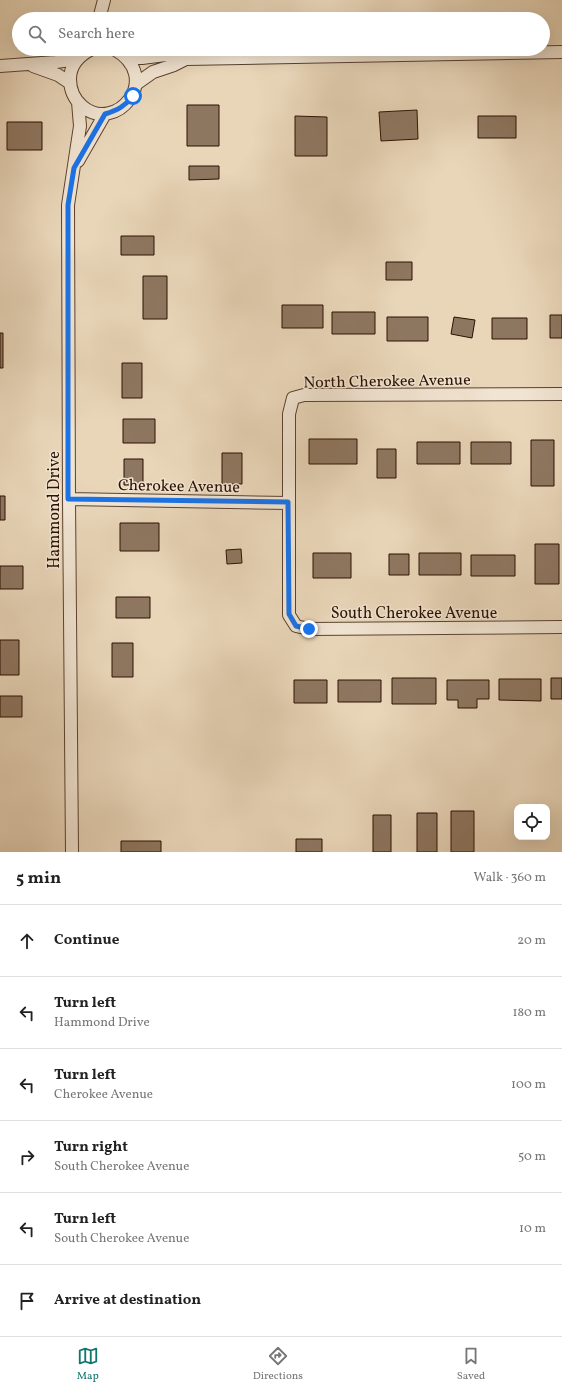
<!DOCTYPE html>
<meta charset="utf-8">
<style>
:root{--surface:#fff;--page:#f6f6f6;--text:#222;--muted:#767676;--line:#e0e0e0;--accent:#0f766e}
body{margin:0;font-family:Vollkorn,serif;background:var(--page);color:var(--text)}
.controls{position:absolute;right:12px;bottom:12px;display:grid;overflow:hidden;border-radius:8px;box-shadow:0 4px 16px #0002}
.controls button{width:36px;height:36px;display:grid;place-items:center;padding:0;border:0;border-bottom:1px solid var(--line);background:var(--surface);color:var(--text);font:20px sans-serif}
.stop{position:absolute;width:12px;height:12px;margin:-9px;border:3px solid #1a73e8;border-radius:50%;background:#fff}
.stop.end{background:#1a73e8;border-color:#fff;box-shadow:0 1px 4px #0008}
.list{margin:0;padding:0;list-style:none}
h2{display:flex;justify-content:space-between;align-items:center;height:52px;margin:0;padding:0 16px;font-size:17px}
h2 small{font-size:13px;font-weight:400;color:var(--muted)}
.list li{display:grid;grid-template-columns:26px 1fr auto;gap:12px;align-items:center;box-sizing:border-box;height:72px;padding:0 16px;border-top:1px solid var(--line)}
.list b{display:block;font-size:15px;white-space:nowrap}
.list p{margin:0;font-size:13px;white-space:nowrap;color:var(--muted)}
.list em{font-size:13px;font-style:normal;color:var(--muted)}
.icon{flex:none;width:22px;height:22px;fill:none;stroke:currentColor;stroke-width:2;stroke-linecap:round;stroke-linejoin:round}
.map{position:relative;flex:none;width:562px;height:852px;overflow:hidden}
.search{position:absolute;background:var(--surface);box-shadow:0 4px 16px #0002;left:12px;right:12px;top:12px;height:44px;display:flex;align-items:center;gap:10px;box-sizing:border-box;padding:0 14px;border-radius:22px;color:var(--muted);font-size:15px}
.sheet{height:484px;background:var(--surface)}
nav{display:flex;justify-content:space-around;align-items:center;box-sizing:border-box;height:56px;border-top:1px solid var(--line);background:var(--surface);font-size:11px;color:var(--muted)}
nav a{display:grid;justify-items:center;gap:2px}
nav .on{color:var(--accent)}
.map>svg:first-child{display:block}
</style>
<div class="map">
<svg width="562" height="852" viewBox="0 0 562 852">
<rect width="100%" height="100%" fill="#e9d6b9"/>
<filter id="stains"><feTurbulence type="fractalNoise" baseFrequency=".005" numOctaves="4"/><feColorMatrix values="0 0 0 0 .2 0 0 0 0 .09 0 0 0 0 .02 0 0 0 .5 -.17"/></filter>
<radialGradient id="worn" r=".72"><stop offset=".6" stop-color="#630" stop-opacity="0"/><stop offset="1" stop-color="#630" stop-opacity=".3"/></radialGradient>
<path fill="#8e7761" stroke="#2c1102" d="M 187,105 L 219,105 L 219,146 L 187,146 Z
M 417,110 L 418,139 L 381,141 L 379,112 Z
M 295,116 L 327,117 L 327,156 L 295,156 Z
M 478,116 L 516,116 L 516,138 L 478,138 Z
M 7,122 L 42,122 L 42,150 L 7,150 Z
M 189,166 L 219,166 L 219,179 L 189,180 Z
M 121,236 L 154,236 L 154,255 L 121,255 Z
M 386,262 L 412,262 L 412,280 L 386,280 Z
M 143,276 L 167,276 L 167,319 L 143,319 Z
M 282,305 L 323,305 L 323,328 L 282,328 Z
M 332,312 L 375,312 L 375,334 L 332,334 Z
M 550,315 L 562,315 L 562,338 L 550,338 Z
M 387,317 L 428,317 L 428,341 L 387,341 Z
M 454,317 L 475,320 L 472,338 L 451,334 Z
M 492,318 L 527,318 L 527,339 L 492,339 Z
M 0,333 L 3,333 L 3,368 L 0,368 Z
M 122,363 L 142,363 L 142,398 L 122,398 Z
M 123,419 L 155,419 L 155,443 L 123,443 Z
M 309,439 L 357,439 L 357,464 L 309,464 Z
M 531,440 L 554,440 L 554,486 L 531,486 Z
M 417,442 L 460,442 L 460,464 L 417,464 Z
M 471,442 L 511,442 L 511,464 L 471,464 Z
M 377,449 L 396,449 L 396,478 L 377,478 Z
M 222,453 L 242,453 L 242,484 L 222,484 Z
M 124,459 L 143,459 L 143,485 L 124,485 Z
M 0,496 L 5,496 L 5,520 L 0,520 Z
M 120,523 L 159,523 L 159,551 L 120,551 Z
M 535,544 L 559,544 L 559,584 L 535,584 Z
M 241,549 L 242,563 L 227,564 L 226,550 Z
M 313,553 L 351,553 L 351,578 L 313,578 Z
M 419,553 L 461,553 L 461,575 L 419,575 Z
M 389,554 L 409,554 L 409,575 L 389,575 Z
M 471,555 L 515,555 L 515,576 L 471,576 Z
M 0,566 L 23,566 L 23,589 L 0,589 Z
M 116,597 L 150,597 L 150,618 L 116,618 Z
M 0,640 L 19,640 L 19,675 L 0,675 Z
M 112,643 L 133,643 L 133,677 L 112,677 Z
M 392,678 L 436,678 L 436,704 L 392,704 Z
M 551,678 L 562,678 L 562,699 L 551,699 Z
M 499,679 L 541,679 L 541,701 L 499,700 Z
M 294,680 L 327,680 L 327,703 L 294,703 Z
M 338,680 L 381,680 L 381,702 L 338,702 Z
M 447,680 L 489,680 L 489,699 L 477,699 L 477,708 L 458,708 L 458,700 L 447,700 Z
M 0,696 L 22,696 L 22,717 L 0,717 Z
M 451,811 L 474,811 L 474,852 L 451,852 Z
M 417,813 L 437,813 L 437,852 L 417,852 Z
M 373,815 L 391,815 L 391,852 L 373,852 Z
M 296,839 L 322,839 L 322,852 L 296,852 Z
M 121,841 L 161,841 L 161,852 L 121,852 Z"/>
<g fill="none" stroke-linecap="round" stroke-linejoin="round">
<defs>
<path id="street" d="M 99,19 L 104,0
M 92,49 C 80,55 70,65 70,79 C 70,90 74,99 82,106 C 115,135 165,78 114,49
M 126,57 L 142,58 L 173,54 L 186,59 L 562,52
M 0,66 L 56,62 L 78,59
M 33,66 L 58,75 L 70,83
M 136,84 L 153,72 L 174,65 L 186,59
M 78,161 L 105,114
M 562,394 L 304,395 L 293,398 L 289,414 L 289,615 L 296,626 L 309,629 L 562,627
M 69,499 L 288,503
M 72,852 L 69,499 L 68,205 L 80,126 L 78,102"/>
</defs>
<use href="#street" stroke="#5b4230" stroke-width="14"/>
<use href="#street" stroke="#f1e4d2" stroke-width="12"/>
</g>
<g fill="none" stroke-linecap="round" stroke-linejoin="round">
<path stroke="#1a73e8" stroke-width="5" d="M 133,96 C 125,106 118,110 105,114 L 74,168 L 68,205 L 68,499 L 288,502 L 289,614 L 296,626 L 309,629"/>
</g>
<g text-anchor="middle" stroke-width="3" stroke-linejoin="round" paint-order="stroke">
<g font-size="16" fill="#2c1102" stroke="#f1e4d2">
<text transform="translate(387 380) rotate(-1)" y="6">North Cherokee Avenue</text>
<text transform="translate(179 485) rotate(1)" y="6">Cherokee Avenue</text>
<text transform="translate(53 510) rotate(-90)" y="6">Hammond Drive</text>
<text x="414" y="618">South Cherokee Avenue</text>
</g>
</g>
<rect width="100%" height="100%" filter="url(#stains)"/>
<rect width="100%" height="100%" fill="url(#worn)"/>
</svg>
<div class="controls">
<button><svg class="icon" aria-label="locate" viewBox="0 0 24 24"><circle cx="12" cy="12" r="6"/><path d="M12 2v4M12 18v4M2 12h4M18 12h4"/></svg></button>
</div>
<div class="stop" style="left:133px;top:96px"></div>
<div class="stop end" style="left:309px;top:629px"></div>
<div class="search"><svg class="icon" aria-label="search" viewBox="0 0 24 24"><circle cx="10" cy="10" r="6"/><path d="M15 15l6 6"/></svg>Search here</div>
</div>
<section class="sheet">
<h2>5 min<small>Walk · 360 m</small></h2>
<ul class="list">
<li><svg class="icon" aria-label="ahead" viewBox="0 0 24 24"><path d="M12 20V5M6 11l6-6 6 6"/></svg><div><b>Continue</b></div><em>20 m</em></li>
<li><svg class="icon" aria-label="left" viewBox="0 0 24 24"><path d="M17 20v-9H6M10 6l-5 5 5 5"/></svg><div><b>Turn left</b><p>Hammond Drive</p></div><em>180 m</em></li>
<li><svg class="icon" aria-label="left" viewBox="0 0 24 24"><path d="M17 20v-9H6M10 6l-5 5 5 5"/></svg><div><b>Turn left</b><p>Cherokee Avenue</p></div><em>100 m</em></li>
<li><svg class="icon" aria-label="right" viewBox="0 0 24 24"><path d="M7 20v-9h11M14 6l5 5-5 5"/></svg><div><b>Turn right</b><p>South Cherokee Avenue</p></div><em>50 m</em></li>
<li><svg class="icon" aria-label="left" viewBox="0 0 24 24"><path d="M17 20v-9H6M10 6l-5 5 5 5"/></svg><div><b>Turn left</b><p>South Cherokee Avenue</p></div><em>10 m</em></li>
<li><svg class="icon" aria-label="arrive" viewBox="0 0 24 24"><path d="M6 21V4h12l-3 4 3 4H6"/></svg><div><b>Arrive at destination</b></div></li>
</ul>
</section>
<nav>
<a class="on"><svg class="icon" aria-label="map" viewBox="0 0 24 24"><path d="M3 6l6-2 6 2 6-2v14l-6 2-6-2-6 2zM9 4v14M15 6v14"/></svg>Map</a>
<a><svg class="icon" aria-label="directions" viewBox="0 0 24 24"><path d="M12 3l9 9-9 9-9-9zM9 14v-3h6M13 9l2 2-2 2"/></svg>Directions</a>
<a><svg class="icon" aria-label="saved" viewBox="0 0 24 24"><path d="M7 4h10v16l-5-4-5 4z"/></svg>Saved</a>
</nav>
